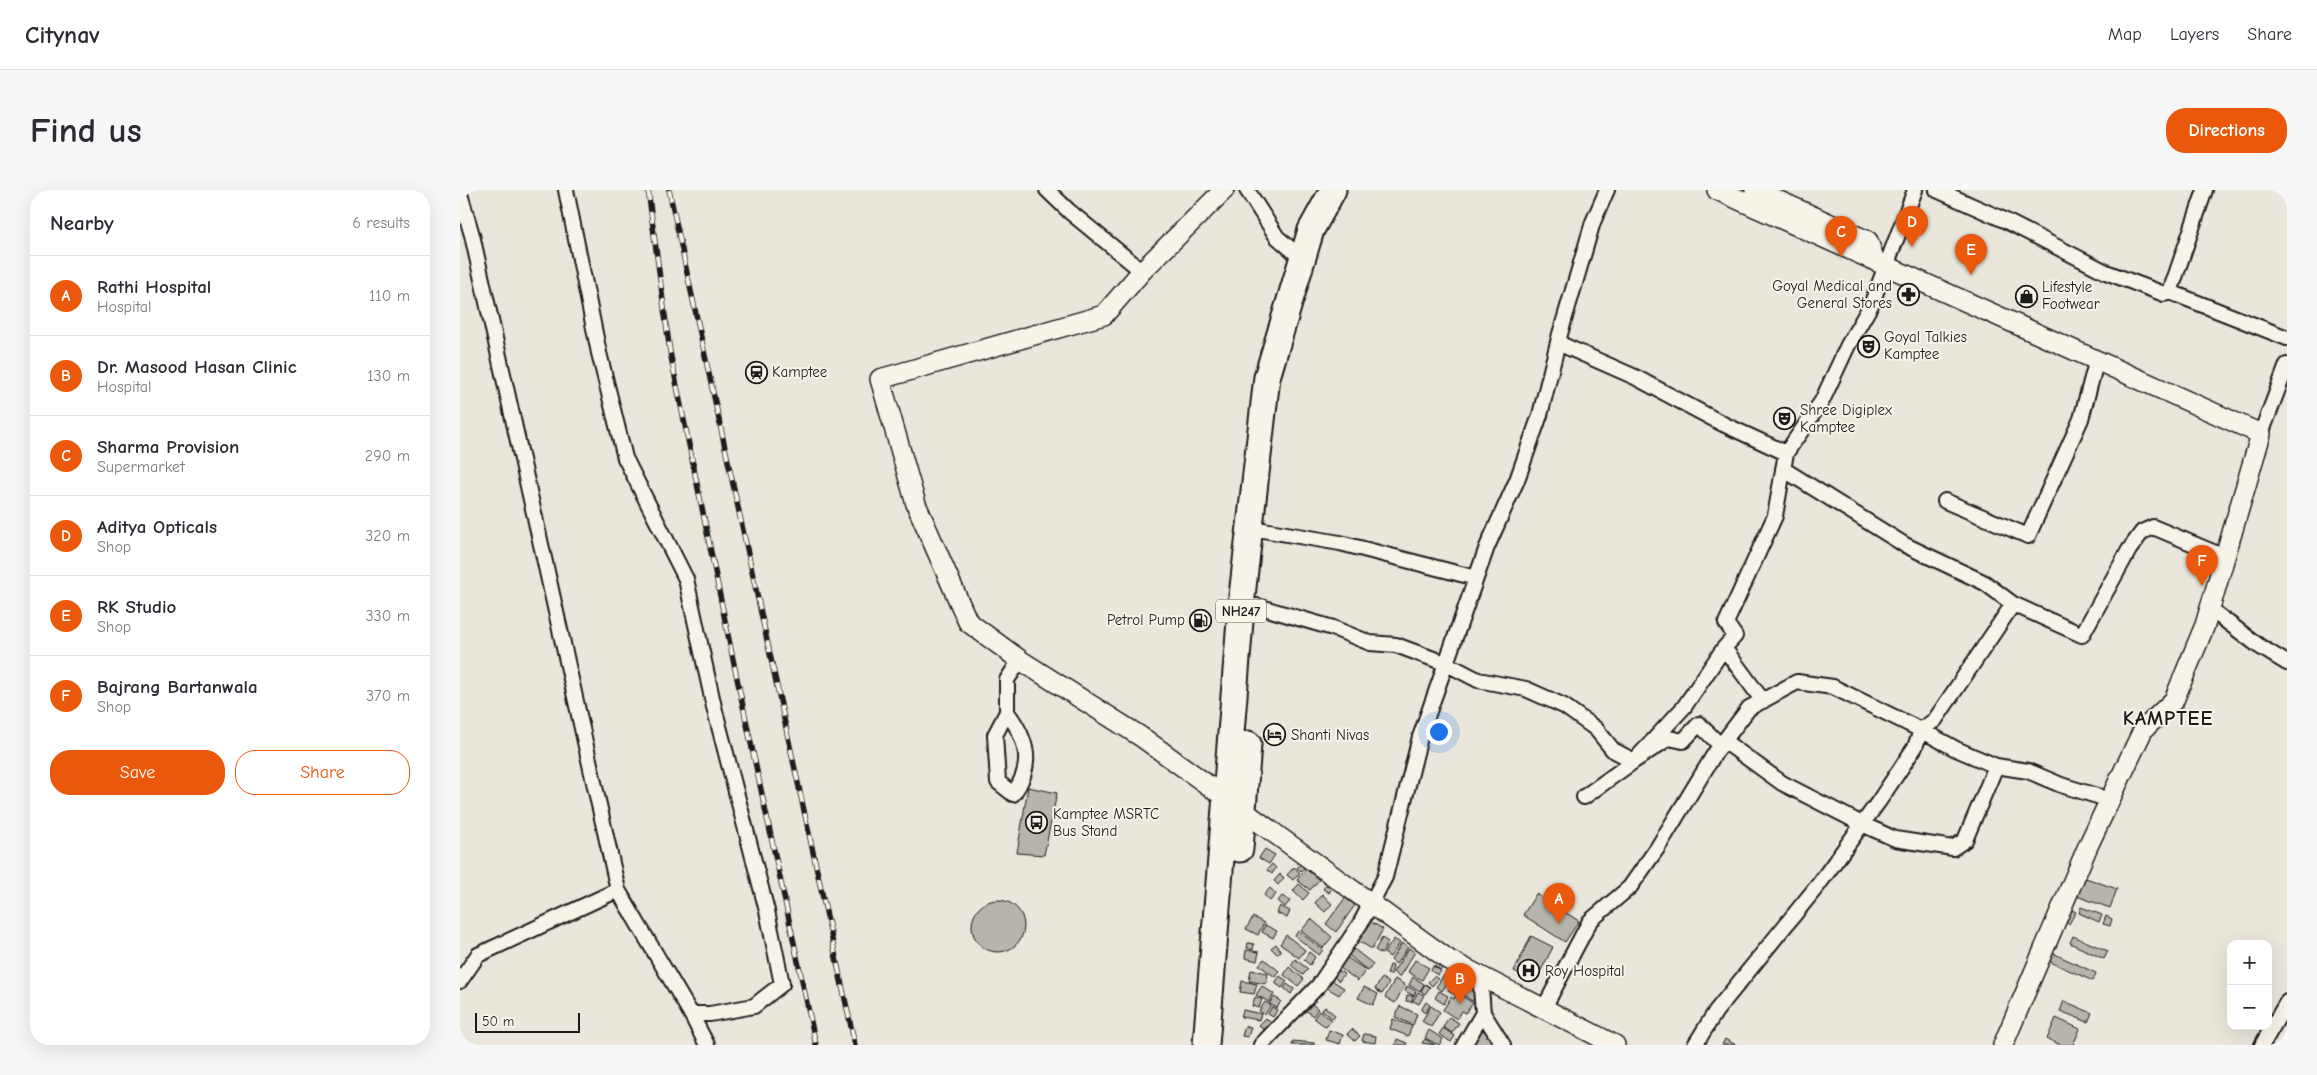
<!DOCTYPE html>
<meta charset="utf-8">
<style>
:root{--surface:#fff;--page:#f7f7f7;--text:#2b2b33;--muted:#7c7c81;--line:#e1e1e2;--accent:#ea580c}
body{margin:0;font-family:"Comic Neue",sans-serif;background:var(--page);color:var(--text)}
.controls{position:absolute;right:15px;bottom:15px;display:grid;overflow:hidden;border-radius:10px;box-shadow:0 5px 20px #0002}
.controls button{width:45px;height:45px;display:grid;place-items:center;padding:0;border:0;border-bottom:1px solid var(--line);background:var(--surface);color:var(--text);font:25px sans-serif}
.scale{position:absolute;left:15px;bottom:12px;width:105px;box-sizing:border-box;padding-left:5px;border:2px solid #1c1c1c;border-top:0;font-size:14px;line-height:18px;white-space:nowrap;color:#1c1c1c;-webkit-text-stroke:4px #f7f3e8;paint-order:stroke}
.you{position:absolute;left:978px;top:541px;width:18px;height:18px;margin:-12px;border:4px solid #fff;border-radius:50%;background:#1a73e8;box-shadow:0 0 0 8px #1a73e833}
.badge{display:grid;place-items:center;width:32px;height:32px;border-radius:50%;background:var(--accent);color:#fff;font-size:16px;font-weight:700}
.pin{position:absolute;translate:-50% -41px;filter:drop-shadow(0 1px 2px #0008)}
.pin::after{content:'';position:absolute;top:26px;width:18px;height:15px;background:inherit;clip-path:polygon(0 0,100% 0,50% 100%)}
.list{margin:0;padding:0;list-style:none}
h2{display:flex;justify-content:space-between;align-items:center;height:65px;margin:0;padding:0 20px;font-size:21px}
h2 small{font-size:16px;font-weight:400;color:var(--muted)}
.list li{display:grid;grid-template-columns:32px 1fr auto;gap:15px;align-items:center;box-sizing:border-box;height:80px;padding:0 20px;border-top:1px solid var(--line)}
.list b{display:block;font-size:19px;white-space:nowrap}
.list p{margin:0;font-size:16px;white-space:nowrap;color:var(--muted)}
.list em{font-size:16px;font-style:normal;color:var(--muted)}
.actions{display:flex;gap:10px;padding:15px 20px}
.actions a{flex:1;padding:11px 0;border:1px solid var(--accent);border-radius:20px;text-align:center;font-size:18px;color:var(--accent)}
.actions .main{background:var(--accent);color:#fff}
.map{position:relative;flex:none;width:1827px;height:855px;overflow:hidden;border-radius:20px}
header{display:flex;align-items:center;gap:30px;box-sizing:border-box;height:70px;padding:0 25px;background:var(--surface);border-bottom:1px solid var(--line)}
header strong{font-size:24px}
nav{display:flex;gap:28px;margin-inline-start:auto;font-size:18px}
.intro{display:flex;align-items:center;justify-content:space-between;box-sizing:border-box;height:120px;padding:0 30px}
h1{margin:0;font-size:35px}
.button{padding:12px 22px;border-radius:20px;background:var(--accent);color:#fff;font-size:18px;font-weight:700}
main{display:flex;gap:30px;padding:0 30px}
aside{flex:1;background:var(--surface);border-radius:20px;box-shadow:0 5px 20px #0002}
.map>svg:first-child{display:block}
</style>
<header>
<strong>Citynav</strong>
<nav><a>Map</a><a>Layers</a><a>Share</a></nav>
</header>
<div class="intro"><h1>Find us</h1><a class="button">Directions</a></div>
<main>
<aside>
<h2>Nearby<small>6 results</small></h2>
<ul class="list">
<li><span class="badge">A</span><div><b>Rathi Hospital</b><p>Hospital</p></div><em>110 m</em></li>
<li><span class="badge">B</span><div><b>Dr. Masood Hasan Clinic</b><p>Hospital</p></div><em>130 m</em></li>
<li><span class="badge">C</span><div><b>Sharma Provision</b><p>Supermarket</p></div><em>290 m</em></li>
<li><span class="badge">D</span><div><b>Aditya Opticals</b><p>Shop</p></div><em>320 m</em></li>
<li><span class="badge">E</span><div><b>RK Studio</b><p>Shop</p></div><em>330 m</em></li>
<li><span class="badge">F</span><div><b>Bajrang Bartanwala</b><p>Shop</p></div><em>370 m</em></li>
</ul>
<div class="actions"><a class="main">Save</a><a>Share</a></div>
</aside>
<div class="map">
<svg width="1827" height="855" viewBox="0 0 1827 855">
<rect width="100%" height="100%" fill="#eae6dc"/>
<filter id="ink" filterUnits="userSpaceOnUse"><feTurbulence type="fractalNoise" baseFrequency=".02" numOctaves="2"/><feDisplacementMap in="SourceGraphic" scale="10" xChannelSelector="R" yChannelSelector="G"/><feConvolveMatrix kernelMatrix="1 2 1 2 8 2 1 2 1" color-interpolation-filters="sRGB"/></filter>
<g filter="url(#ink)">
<path fill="#b6b4ac" stroke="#1c1c1c" d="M 568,597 L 597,603 L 584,665 L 557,663 Z
M 805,659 L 815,665 L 809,674 L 799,668 Z
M 842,672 L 846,676 L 841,681 L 837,678 Z
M 812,674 L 816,678 L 812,684 L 807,680 Z
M 834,677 L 840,683 L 833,690 L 827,685 Z
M 846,679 L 859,690 L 850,700 L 837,690 Z
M 820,684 L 824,688 L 818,695 L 814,691 Z
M 1617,685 L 1657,699 L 1650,718 L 1611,704 Z
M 839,694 L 849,703 L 843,710 L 833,701 Z
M 866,695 L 872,698 L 869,703 L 863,699 Z
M 810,698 L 816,704 L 810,711 L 804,705 Z
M 862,704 L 872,714 L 865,722 L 855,713 Z
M 1076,704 L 1119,731 L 1105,752 L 1063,725 Z
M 822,706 L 830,711 L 825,717 L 818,711 Z
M 885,708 L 895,715 L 876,742 L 866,734 Z
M512 736a26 26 0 1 1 52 0a26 26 0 1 1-52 0Z
M 820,716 L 830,721 L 827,728 L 817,723 Z
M 1621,717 L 1642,725 L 1639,732 L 1619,723 Z
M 1609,719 L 1616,722 L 1609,734 L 1602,731 Z
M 1646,726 L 1652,729 L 1650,736 L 1643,734 Z
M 793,727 L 804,733 L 798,745 L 786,739 Z
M 851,729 L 872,747 L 863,758 L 841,741 Z
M 906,729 L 923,739 L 912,759 L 895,749 Z
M 805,735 L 817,741 L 813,748 L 802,742 Z
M 838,741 L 863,760 L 859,765 L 835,746 Z
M 826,745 L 845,760 L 839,768 L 820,754 Z
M 1071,746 L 1093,757 L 1075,792 L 1054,781 Z
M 1613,746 L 1648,761 L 1644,769 L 1610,753 Z
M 922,748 L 928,752 L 922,764 L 915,760 Z
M 934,749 L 940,753 L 930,767 L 924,763 Z
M 788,753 L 794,754 L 793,760 L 787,758 Z
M 942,753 L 948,757 L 936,774 L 931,770 Z
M 816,754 L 821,761 L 817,764 L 811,758 Z
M 890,756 L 913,774 L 908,781 L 886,763 Z
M 949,758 L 955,762 L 939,787 L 933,782 Z
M 786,760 L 799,762 L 797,771 L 785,768 Z
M 849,762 L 855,767 L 850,775 L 844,770 Z
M 1590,762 L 1636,783 L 1633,791 L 1586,770 Z
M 883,765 L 906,780 L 898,791 L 876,775 Z
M 804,769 L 819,781 L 815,787 L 799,775 Z
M 835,769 L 848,779 L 843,785 L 831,775 Z
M 978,769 L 985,772 L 981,780 L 974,776 Z
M 955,770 L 969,778 L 962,790 L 948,782 Z
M 930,775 L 933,776 L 931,785 L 927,784 Z
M 973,776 L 981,781 L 978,785 L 971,781 Z
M 990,776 L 1008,786 L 1003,795 L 985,784 Z
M 829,777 L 844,789 L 838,796 L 824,785 Z
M 873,777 L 884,784 L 879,791 L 869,783 Z
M 791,780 L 808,783 L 806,794 L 789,791 Z
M 984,785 L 990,789 L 982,801 L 976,797 Z
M 820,786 L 827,791 L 822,798 L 815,793 Z
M 974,786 L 978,789 L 972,796 L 968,792 Z
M 867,787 L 884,798 L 879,805 L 862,795 Z
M 953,787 L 964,794 L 960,801 L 949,795 Z
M 922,788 L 929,793 L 922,804 L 915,799 Z
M 935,789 L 945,795 L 935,813 L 925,807 Z
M 782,791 L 797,794 L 794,804 L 780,802 Z
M 993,792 L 1000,797 L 995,805 L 988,801 Z
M 827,794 L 834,799 L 831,804 L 824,798 Z
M 965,794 L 970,797 L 965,804 L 961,801 Z
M 802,796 L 814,804 L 809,812 L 796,805 Z
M 947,796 L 956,801 L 954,806 L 945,801 Z
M 1004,796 L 1017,805 L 1012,811 L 999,802 Z
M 904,797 L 918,804 L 913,815 L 898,808 Z
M 979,801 L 988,806 L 984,814 L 975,808 Z
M 958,802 L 964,805 L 959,814 L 953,811 Z
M 997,803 L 1013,813 L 1006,823 L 1002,821 L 997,829 L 983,820 L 991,807 L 994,809 Z
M 947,805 L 953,806 L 952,812 L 946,811 Z
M 795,807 L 802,809 L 799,818 L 792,816 Z
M 814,807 L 821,811 L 817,818 L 809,814 Z
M 848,811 L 858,819 L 853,826 L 843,818 Z
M 1604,811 L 1632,823 L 1628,832 L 1600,821 Z
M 805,812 L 811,815 L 805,825 L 799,821 Z
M 966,812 L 970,815 L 965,823 L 961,820 Z
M 940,816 L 957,824 L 953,835 L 935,827 Z
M 971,816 L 980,822 L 971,837 L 962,831 Z
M 812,817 L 817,820 L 813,827 L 808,824 Z
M 865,817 L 875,825 L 873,829 L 862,820 Z
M 783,820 L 801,824 L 799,830 L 781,827 Z
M 859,821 L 872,830 L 866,837 L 854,828 Z
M 989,827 L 999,833 L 992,843 L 983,837 Z
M 806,828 L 811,833 L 804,840 L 799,835 Z
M 1596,828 L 1620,839 L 1613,855 L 1601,855 L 1587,849 Z
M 933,829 L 952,836 L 948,846 L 930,839 Z
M 785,836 L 791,837 L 788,847 L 782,846 Z
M 1028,837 L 1040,855 L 1010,855 L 1007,851 Z
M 983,838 L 995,846 L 991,852 L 979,844 Z
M 892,839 L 900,846 L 895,851 L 887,844 Z
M 869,840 L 883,845 L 880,854 L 866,850 Z
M 969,840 L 983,849 L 979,855 L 965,848 Z
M 904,844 L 916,846 L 915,853 L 902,851 Z
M 937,849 L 947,853 L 946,855 L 935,855 Z
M 965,849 L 975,855 L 962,853 Z
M 1265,849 L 1276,855 L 1262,855 Z
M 833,851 L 854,853 L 854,855 L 832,855 Z"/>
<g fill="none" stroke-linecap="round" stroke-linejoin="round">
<defs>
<path id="street" d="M 106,0 L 139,163 L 165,268 L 226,389 L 254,517 L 307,721 L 322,794 L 294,816 L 250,824 L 231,824
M 587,0 L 610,22 L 682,81
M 787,0 L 817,47 L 846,72
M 1477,0 L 1542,29 L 1646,82 L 1704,104 L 1710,102 L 1827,148
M 0,4 L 12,45 L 158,700 L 231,824 L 247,855
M 1710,102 L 1745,0
M 1098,153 L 1175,187 L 1263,234 L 1326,263
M 1801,244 L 1827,175
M 1323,279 L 1445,355 L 1525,393 L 1553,414
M 1485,311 L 1568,346 L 1621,229 L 1637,169
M 803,340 L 880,353 L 1016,388
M 797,416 L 873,438 L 910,453 L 936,455 L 987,474 L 1018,490 L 1066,499 L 1104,516 L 1136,539 L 1153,560 L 1174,571 L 1209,548 L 1223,551 L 1239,534 L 1261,556
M 1750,419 L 1799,456 L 1827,473
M 1303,511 L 1264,458 L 1275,446 L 1266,433 L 1315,326 L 1326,263 L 1362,211 L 1388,155 L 1411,115 L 1455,0
M 547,522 C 567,549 575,575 553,604 L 538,592 L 535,545 L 547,522 L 547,490 L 560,470
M 1264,551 L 1322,593 L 1402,634 L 1435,649 L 1493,658 L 1505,650 L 1536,576
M 1124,607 L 1174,571 L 1224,517 L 1264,458
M 1650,610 L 1601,595 L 1568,581 L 1536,576 L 1496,559 L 1461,540 L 1475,530 L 1553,414 L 1622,445 L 1669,360 L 1682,342 L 1693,337 L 1765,367
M 1020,785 L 1023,823 L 1043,855
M 0,791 L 18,765 L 158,700
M 1084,818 L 1130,731 L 1170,697 L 1198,657 L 1255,563 L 1289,518 L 1337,492 L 1373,497 L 1461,540 L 1455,557 L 1419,611 L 1359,694 L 1256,821 L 1235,855
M 801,855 L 859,795 L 900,734 L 925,687 L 960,547 L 1027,357 L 1057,290 L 1080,225 L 1100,144 L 1133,32 L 1147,0
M 1004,855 L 1023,823
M 1802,855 L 1827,812"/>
<path id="secondary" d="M 764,0 L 682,81 L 644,125 L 420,189 L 456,314 L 508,432 L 560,470 L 683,548 L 989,770 L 1155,855
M 1257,0 L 1801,244 L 1745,435 L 1714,510 L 1683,540 L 1628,656 L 1543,855
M 1295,0 L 1408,51 L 1415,71"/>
<path id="highway" d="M 780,659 L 788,554
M 746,855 L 782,406 L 807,187 L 851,40 L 873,0"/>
</defs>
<use href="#street" stroke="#1c1c1c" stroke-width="18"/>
<use href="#secondary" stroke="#1c1c1c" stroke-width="22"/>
<use href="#highway" stroke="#1c1c1c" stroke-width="29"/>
<use href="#street" stroke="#f7f3e8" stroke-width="14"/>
<use href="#secondary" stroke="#f7f3e8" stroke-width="19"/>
<use href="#highway" stroke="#f7f3e8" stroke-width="25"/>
<defs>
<path id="rail" d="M 188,0 L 210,162 L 275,479 L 356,855
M 209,0 L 395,855"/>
</defs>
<use href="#rail" stroke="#1c1c1c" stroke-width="5.5"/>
<use href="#rail" stroke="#f7f3e8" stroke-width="4" stroke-dasharray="11" stroke-linecap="butt"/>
</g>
</g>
<defs>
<symbol id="pharmacy-ring" viewBox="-11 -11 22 22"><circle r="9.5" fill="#f7f3e8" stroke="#1c1c1c" stroke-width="1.5"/><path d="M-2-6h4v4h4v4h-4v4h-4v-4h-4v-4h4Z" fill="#1c1c1c"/></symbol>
<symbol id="shop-ring" viewBox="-11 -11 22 22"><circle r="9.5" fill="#f7f3e8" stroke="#1c1c1c" stroke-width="1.5"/><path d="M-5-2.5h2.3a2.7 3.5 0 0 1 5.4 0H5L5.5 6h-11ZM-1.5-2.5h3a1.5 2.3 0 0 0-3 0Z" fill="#1c1c1c"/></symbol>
<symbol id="theatre-ring" viewBox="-11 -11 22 22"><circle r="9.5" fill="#f7f3e8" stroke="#1c1c1c" stroke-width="1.5"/><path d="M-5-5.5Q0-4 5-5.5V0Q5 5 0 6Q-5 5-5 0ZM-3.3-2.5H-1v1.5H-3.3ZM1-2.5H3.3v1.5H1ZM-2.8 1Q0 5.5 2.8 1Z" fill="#1c1c1c"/></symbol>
<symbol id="station-ring" viewBox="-11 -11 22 22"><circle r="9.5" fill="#f7f3e8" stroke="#1c1c1c" stroke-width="1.5"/><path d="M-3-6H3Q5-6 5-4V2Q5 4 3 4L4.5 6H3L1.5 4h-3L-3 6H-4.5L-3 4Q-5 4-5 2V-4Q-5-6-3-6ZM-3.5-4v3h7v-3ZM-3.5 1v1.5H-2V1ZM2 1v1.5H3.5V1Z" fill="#1c1c1c"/></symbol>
<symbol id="fuel-ring" viewBox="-11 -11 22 22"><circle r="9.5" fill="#f7f3e8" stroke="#1c1c1c" stroke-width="1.5"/><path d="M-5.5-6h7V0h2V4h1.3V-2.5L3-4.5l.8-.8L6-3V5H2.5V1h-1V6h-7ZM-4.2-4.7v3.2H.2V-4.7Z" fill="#1c1c1c"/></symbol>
<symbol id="hotel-ring" viewBox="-11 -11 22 22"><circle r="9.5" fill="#f7f3e8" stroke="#1c1c1c" stroke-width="1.5"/><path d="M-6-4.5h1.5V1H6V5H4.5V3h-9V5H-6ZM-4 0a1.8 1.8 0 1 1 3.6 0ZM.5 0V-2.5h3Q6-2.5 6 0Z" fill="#1c1c1c"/></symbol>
<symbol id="bus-ring" viewBox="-11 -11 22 22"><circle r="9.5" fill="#f7f3e8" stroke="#1c1c1c" stroke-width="1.5"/><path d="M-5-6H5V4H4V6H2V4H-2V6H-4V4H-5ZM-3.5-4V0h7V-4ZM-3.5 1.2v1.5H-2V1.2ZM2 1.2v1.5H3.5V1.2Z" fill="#1c1c1c"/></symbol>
<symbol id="hospital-ring" viewBox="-11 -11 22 22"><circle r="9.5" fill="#f7f3e8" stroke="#1c1c1c" stroke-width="1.5"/><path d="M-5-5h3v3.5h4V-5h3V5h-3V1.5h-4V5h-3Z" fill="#1c1c1c"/></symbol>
</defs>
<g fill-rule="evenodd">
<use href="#pharmacy-ring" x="1436" y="92" width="25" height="25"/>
<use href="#shop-ring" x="1554" y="94" width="25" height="25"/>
<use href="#theatre-ring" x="1396" y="144" width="25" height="25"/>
<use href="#station-ring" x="284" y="170" width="25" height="25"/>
<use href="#theatre-ring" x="1312" y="216" width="25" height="25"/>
<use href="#fuel-ring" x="728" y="418" width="25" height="25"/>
<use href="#hotel-ring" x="802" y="532" width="25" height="25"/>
<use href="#bus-ring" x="564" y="620" width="25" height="25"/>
<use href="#hospital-ring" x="1056" y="768" width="25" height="25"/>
</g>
<g text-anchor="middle" stroke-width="4" stroke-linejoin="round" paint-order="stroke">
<rect fill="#f7f3e8" stroke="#5e5c59" stroke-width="1" x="756" y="409.5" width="50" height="23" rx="4"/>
<g font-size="14" font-weight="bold" fill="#1c1c1c">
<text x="781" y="426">NH247</text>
</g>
<g font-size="15" fill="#1c1c1c" stroke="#f7f3e8" text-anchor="start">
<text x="1432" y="101" text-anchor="end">Goyal Medical and<tspan x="1432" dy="17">General Stores</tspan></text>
<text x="1582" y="102">Lifestyle<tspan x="1582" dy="17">Footwear</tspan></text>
<text x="1424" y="152">Goyal Talkies<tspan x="1424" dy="17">Kamptee</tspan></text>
<text x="312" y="187">Kamptee</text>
<text x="1340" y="225">Shree Digiplex<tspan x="1340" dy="17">Kamptee</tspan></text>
<text x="725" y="435" text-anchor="end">Petrol Pump</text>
<text x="831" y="550">Shanti Nivas</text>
<text x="593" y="629">Kamptee MSRTC<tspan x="593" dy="17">Bus Stand</tspan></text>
<text x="1085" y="786">Roy Hospital</text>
</g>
<g font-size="20" font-weight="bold" letter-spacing="1" fill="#1c1c1c" stroke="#f7f3e8">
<text x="1708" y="535">KAMPTEE</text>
</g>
</g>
</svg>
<div class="controls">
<button>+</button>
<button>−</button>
</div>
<div class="scale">50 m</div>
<div class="you"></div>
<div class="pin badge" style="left:1099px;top:734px">A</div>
<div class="pin badge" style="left:1000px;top:814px">B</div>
<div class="pin badge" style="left:1381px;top:67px">C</div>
<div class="pin badge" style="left:1452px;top:57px">D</div>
<div class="pin badge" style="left:1511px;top:85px">E</div>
<div class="pin badge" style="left:1742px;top:396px">F</div>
</div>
</main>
